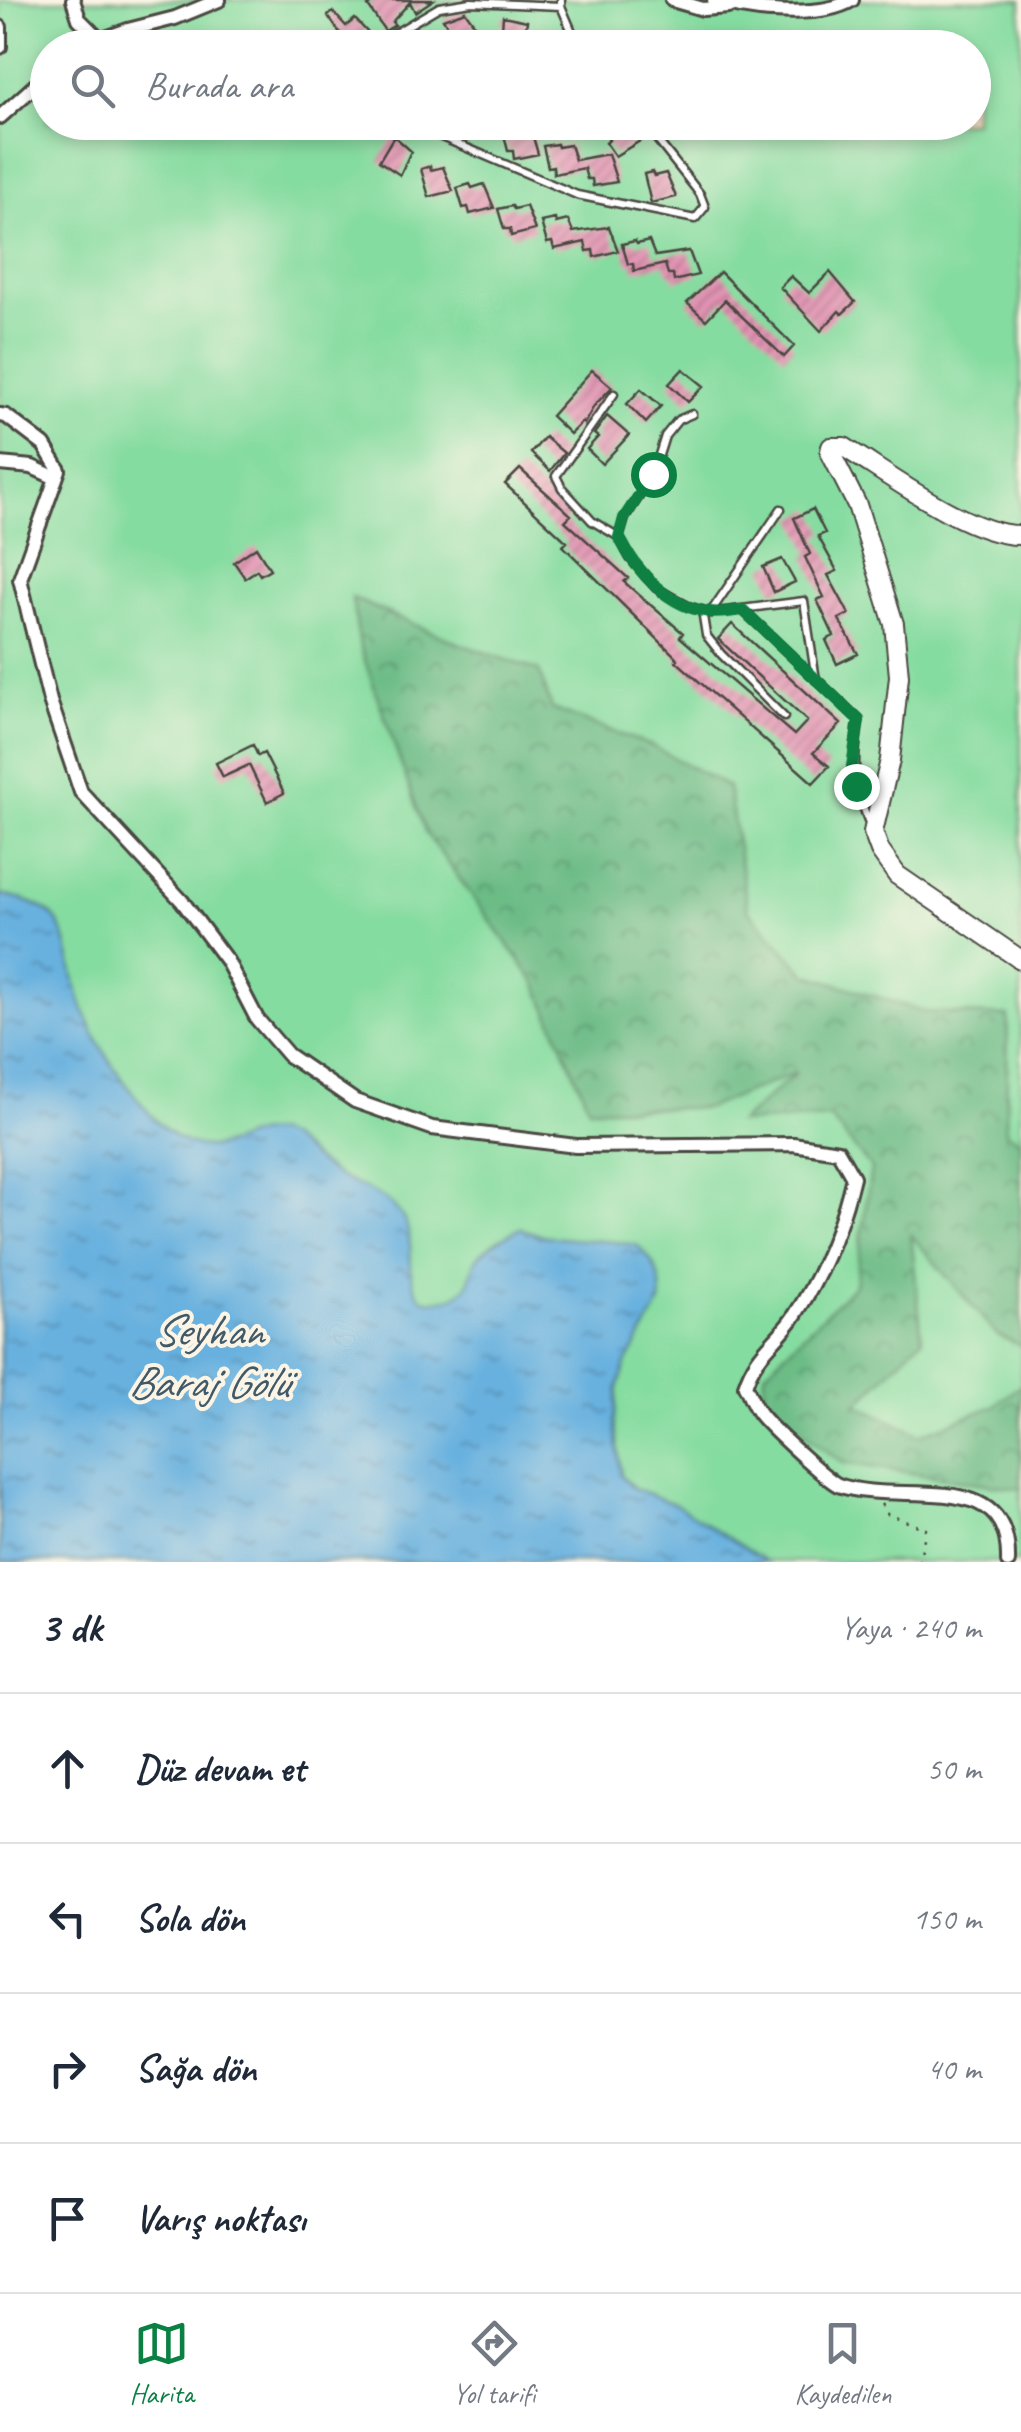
<!DOCTYPE html>
<html lang="tr">
<meta charset="utf-8">
<style>
:root{--surface:#fff;--page:#f2f2f3;--text:#1f2937;--muted:#747a83;--line:#e0e1e3;--accent:#0b8043}
body{margin:0;font-family:Caveat,sans-serif;background:var(--page);color:var(--text)}
.stop{position:absolute;width:30px;height:30px;margin:-22px;border:8px solid #0b8043;border-radius:50%;background:#fff}
.stop.end{background:#0b8043;border-color:#fff;box-shadow:0 2px 10px #0008}
.list{margin:0;padding:0;list-style:none}
h2{display:flex;justify-content:space-between;align-items:center;height:130px;margin:0;padding:0 40px;font-size:42px}
h2 small{font-size:32px;font-weight:400;color:var(--muted)}
.list li{display:grid;grid-template-columns:65px 1fr auto;gap:30px;align-items:center;box-sizing:border-box;height:150px;padding:0 40px;border-top:2px solid var(--line)}
.list b{display:block;font-size:38px;white-space:nowrap}
.list em{font-size:32px;font-style:normal;color:var(--muted)}
.icon{flex:none;width:55px;height:55px;fill:none;stroke:currentColor;stroke-width:2;stroke-linecap:round;stroke-linejoin:round}
.map{position:relative;flex:none;width:1021px;height:1562px;overflow:hidden}
.search{position:absolute;background:var(--surface);box-shadow:0 5px 15px #0003;left:30px;right:30px;top:30px;height:110px;display:flex;align-items:center;gap:25px;box-sizing:border-box;padding:0 35px;border-radius:55px;color:var(--muted);font-size:38px}
.sheet{height:730px;background:var(--surface)}
nav{display:flex;justify-content:space-around;align-items:center;box-sizing:border-box;height:140px;border-top:2px solid var(--line);background:var(--surface);font-size:28px;color:var(--muted)}
nav a{display:grid;justify-items:center;gap:5px}
nav .on{color:var(--accent)}
.map>svg:first-child{display:block}
</style>
<div class="map">
<svg width="1021" height="1562" viewBox="0 0 1021 1562">
<defs>
<pattern id="forest-crowns" width="20" height="18" patternUnits="userSpaceOnUse" patternTransform="scale(2.5)"><rect width="20" height="18" fill="#6cbc86"/><path d="M2 6a3 3 0 1 1 6 0M12 15a3 3 0 1 1 6 0" fill="none" stroke="#59996e"/></pattern>
<pattern id="water-ripples" width="26" height="14" patternUnits="userSpaceOnUse" patternTransform="scale(2.5)"><rect width="26" height="14" fill="#68b1df"/><path d="M2 4q2-2 4 0t4 0M15 11q2-2 4 0t4 0" fill="none" stroke="#5690b5"/></pattern>
<pattern id="building-hatch" width="6" height="6" patternUnits="userSpaceOnUse" patternTransform="scale(2.5)"><rect width="6" height="6" fill="#e193b2"/><path d="M-1 1l2-2M0 6l6-6M5 7l2-2" fill="none" stroke="#b77891"/></pattern>
</defs>
<rect width="100%" height="100%" fill="#fcf5e5"/>
<filter id="ink" filterUnits="userSpaceOnUse"><feTurbulence type="fractalNoise" baseFrequency=".01" numOctaves="2"/><feDisplacementMap in="SourceGraphic" scale="20" xChannelSelector="R" yChannelSelector="G"/><feConvolveMatrix kernelMatrix="1 2 1 2 8 2 1 2 1" color-interpolation-filters="sRGB"/></filter>
<filter id="wash" filterUnits="userSpaceOnUse"><feTurbulence type="fractalNoise" baseFrequency=".0048" numOctaves="4" result="noise"/><feDisplacementMap in="SourceGraphic" scale="40" xChannelSelector="R" yChannelSelector="G"/><feGaussianBlur stdDeviation="2.25" result="paint"/><feColorMatrix in="noise" values="0 0 0 0 0 0 0 0 0 0 0 0 0 0 0 0 0 1.4 0 .05"/><feComposite in="paint" operator="in"/></filter>
<g filter="url(#wash)">
<rect width="100%" height="100%" fill="#f4dcbf"/>
<path fill="#85dca0" stroke="#588466" stroke-width="2.5" fill-rule="evenodd" d="M 0,0 L 1021,0 L 1021,1562 L 0,1562 ZM 48,48 L 974,48 L 974,122 L 48,122 Z"/>
<path fill="url(#forest-crowns)" stroke="#4c7458" stroke-width="2.5" d="M 352,598 L 460,644 L 539,671 L 552,709 L 652,746 L 728,787 L 748,910 L 806,974 L 924,1012 L 1008,1016 L 1006,1132 L 1021,1141 L 1021,1346 L 997,1335 L 911,1235 L 922,1339 L 857,1404 L 920,1435 L 994,1406 L 1021,1385 L 1021,1489 L 843,1463 L 764,1404 L 765,1372 L 855,1285 L 871,1168 L 830,1118 L 739,1123 L 796,1073 L 707,1108 L 589,1108 L 536,983 L 425,832 L 360,647 Z"/>
<path fill="url(#water-ripples)" stroke="#4a6e85" stroke-width="2.5" d="M 0,894 C 71,909 61,929 77,989 C 86,1021 101,1050 121,1077 C 141,1104 169,1146 207,1147 C 234,1149 260,1121 288,1138 C 302,1148 315,1161 330,1171 C 355,1188 389,1192 404,1220 C 417,1244 403,1282 423,1299 C 436,1303 459,1299 467,1285 C 472,1275 471,1265 479,1256 C 490,1244 506,1236 520,1228 C 559,1245 598,1236 638,1246 C 656,1262 663,1280 660,1304 L 626,1364 L 618,1388 L 615,1422 L 621,1476 L 634,1488 L 677,1505 L 767,1562 L 0,1562 Z"/>
<g id="blocks">
<path fill="url(#building-hatch)" d="M 374,0 L 433,0 L 415,12 L 410,2 L 392,22 L 395,25 L 385,31 L 368,6 Z
M 465,11 L 480,32 L 458,44 L 443,19 Z
M 333,12 L 346,26 L 355,19 L 370,35 L 358,48 L 321,48 L 340,33 L 328,16 Z
M 503,16 L 527,21 L 523,48 L 501,42 Z
M 621,122 L 640,141 L 615,156 L 606,143 L 609,140 L 603,130 Z
M 517,128 L 518,132 L 531,130 L 538,154 L 514,159 L 513,151 L 508,151 L 503,131 Z
M 394,136 L 411,151 L 400,175 L 379,161 Z
M 557,144 L 558,147 L 570,145 L 575,160 L 608,154 L 617,182 L 593,186 L 592,179 L 587,179 L 584,168 L 554,174 L 553,166 L 548,167 L 543,146 Z
M 430,166 L 431,170 L 443,167 L 453,191 L 429,197 L 421,169 Z
M 652,172 L 654,176 L 666,173 L 676,197 L 651,203 L 644,174 Z
M 470,184 L 472,188 L 484,184 L 494,208 L 470,214 L 468,207 L 463,208 L 457,188 Z
M 512,206 L 514,209 L 526,206 L 535,230 L 511,236 L 510,229 L 504,229 L 498,209 Z
M 555,219 L 556,223 L 568,220 L 573,232 L 609,227 L 618,251 L 594,257 L 593,250 L 587,251 L 585,242 L 554,249 L 552,242 L 547,243 L 541,222 Z
M 635,241 L 637,244 L 649,241 L 655,256 L 689,251 L 698,275 L 674,281 L 673,274 L 668,274 L 665,264 L 634,271 L 633,264 L 628,264 L 622,244 Z
M 720,272 L 794,346 L 784,357 L 725,300 L 706,320 L 687,303 Z
M 830,272 L 855,302 L 842,314 L 839,311 L 821,331 L 780,287 L 791,276 L 809,293 Z
M 683,369 L 704,386 L 688,402 L 669,384 Z
M 592,370 L 612,387 L 594,406 L 584,424 L 582,422 L 570,434 L 551,416 Z
M 641,389 L 661,406 L 646,423 L 627,404 Z
M 607,416 L 629,435 L 602,464 L 587,449 L 598,437 L 594,434 Z
M 545,437 L 564,453 L 550,471 L 531,453 Z
M 520,469 L 571,515 L 565,521 L 628,578 L 624,582 L 683,633 L 680,637 L 794,735 L 807,721 L 718,639 L 732,624 L 841,724 L 813,753 L 829,766 L 813,783 L 676,661 L 678,659 L 563,546 L 567,542 L 505,484 Z
M 813,509 L 825,533 L 818,536 L 837,571 L 828,575 L 849,614 L 839,619 L 858,654 L 837,664 L 826,640 L 834,636 L 817,600 L 824,597 L 805,557 L 810,554 L 794,518 Z
M 256,547 L 270,569 L 260,575 L 257,570 L 245,578 L 234,562 Z
M 782,559 L 795,582 L 774,592 L 763,567 Z
M 253,745 L 258,756 L 264,753 L 284,793 L 267,802 L 249,765 L 223,777 L 216,763 Z"/>
</g>
</g>
<g filter="url(#ink)">
<use href="#blocks" fill-opacity="0" stroke="#494641" stroke-width="2.5"/>
<g fill="none" stroke-linecap="round" stroke-linejoin="round">
<defs>
<path id="lane" d="M 561,0 L 561,6 L 579,48
M 370,48 L 439,7 L 471,2 L 561,6
M 476,48 L 492,48
M 327,122 L 330,125 L 355,122
M 406,122 L 577,195 L 695,219 L 705,207 L 700,194 L 643,122
M 614,394 L 556,476 L 562,488 L 592,521 L 619,537 L 630,558 L 656,588 L 688,606 L 710,613 L 804,601 L 816,680
M 619,537 L 625,518 L 653,474 L 665,436 L 678,420 L 692,414
M 702,610 L 706,635 L 721,654 L 784,717
M 744,611 L 859,720 C 852,767 853,781 870,826
M 710,613 L 781,509"/>
<path id="street" d="M 73,0 L 79,19 L 99,39
M 672,0 L 703,9 L 728,7
M 714,0 C 748,12 820,19 852,0
M 0,27 L 0,47
M 78,48 L 128,30 L 175,18 L 219,0
M 0,117 L 48,74
M 0,415 L 6,416 L 44,445 L 59,470 L 20,579 L 50,701 L 81,792 L 182,901 L 227,961 L 257,1019 L 288,1055 L 355,1101 L 432,1128 L 576,1146 L 793,1144 L 838,1151 L 853,1177 C 842,1224 822,1274 795,1315 C 777,1343 756,1351 745,1386 C 750,1395 753,1405 759,1413 C 767,1425 827,1480 838,1485 C 900,1507 1011,1464 1008,1562
M 0,464 L 32,467 L 56,478"/>
<path id="secondary" d="M 1021,535 C 971,537 888,474 844,447 L 831,447 L 830,452 L 857,505 L 894,624 L 899,676 L 890,760 L 873,832 L 880,851 L 897,875 L 1021,960"/>
</defs>
<use href="#lane" stroke="#494641" stroke-width="11"/>
<use href="#street" stroke="#494641" stroke-width="18"/>
<use href="#secondary" stroke="#494641" stroke-width="22"/>
<path stroke="#494641" stroke-width="2.5" stroke-dasharray="2.5 8" stroke-linecap="butt" d="M 881,1504 L 887,1514 L 926,1529 L 919,1562"/>
<use href="#lane" stroke="#fff" stroke-width="6"/>
<use href="#street" stroke="#fff" stroke-width="12"/>
<use href="#secondary" stroke="#fff" stroke-width="18"/>
</g>
</g>
<g fill="none" stroke-linecap="round" stroke-linejoin="round" filter="url(#ink)">
<path stroke="#0b8043" stroke-width="12" d="M 653,474 L 624,518 L 619,537 C 637,572 668,608 710,612 C 720,614 733,611 743,610 L 859,720 L 852,766 L 856,786"/>
</g>
<g text-anchor="middle" stroke-width="8" stroke-linejoin="round" paint-order="stroke">
<g font-size="45" font-style="italic" fill="#405a6a" stroke="#fcf5e5">
<text x="208" y="1345">Seyhan<tspan x="208" dy="52">Baraj Gölü</tspan></text>
</g>
</g>
</svg>
<div class="stop" style="left:653px;top:474px"></div>
<div class="stop end" style="left:856px;top:786px"></div>
<div class="search"><svg class="icon" aria-label="search" viewBox="0 0 24 24"><circle cx="10" cy="10" r="6"/><path d="M15 15l6 6"/></svg>Burada ara</div>
</div>
<section class="sheet">
<h2>3 dk<small>Yaya · 240 m</small></h2>
<ul class="list">
<li><svg class="icon" aria-label="ahead" viewBox="0 0 24 24"><path d="M12 20V5M6 11l6-6 6 6"/></svg><div><b>Düz devam et</b></div><em>50 m</em></li>
<li><svg class="icon" aria-label="left" viewBox="0 0 24 24"><path d="M17 20v-9H6M10 6l-5 5 5 5"/></svg><div><b>Sola dön</b></div><em>150 m</em></li>
<li><svg class="icon" aria-label="right" viewBox="0 0 24 24"><path d="M7 20v-9h11M14 6l5 5-5 5"/></svg><div><b>Sağa dön</b></div><em>40 m</em></li>
<li><svg class="icon" aria-label="arrive" viewBox="0 0 24 24"><path d="M6 21V4h12l-3 4 3 4H6"/></svg><div><b>Varış noktası</b></div></li>
</ul>
</section>
<nav>
<a class="on"><svg class="icon" aria-label="map" viewBox="0 0 24 24"><path d="M3 6l6-2 6 2 6-2v14l-6 2-6-2-6 2zM9 4v14M15 6v14"/></svg>Harita</a>
<a><svg class="icon" aria-label="directions" viewBox="0 0 24 24"><path d="M12 3l9 9-9 9-9-9zM9 14v-3h6M13 9l2 2-2 2"/></svg>Yol tarifi</a>
<a><svg class="icon" aria-label="saved" viewBox="0 0 24 24"><path d="M7 4h10v16l-5-4-5 4z"/></svg>Kaydedilen</a>
</nav>
